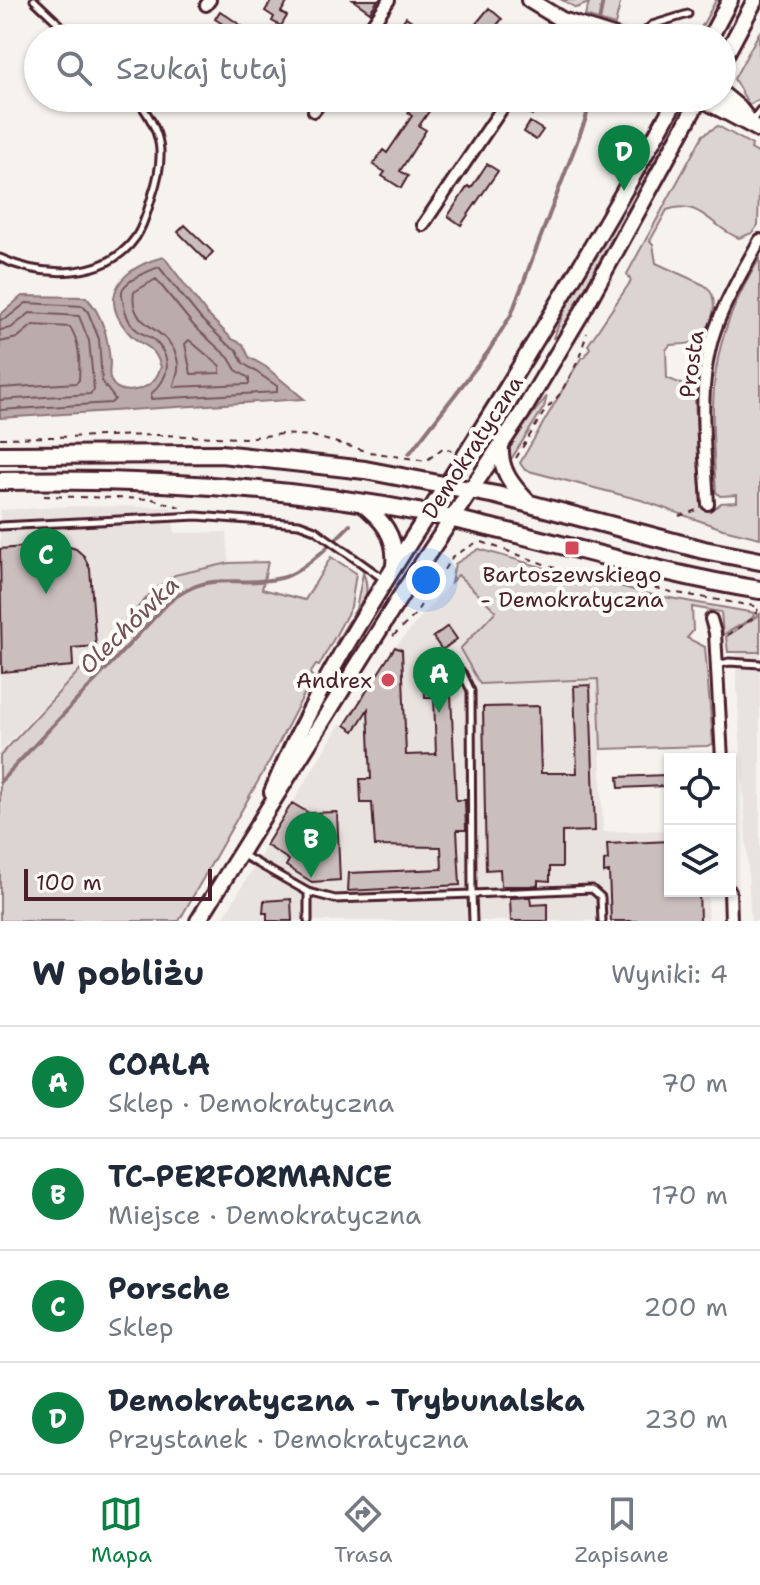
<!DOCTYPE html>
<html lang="pl">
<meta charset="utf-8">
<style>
:root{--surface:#fff;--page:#f2f2f3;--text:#1f2937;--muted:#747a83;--line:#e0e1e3;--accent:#0b8043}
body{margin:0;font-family:"Shantell Sans",sans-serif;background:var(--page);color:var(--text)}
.controls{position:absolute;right:24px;bottom:24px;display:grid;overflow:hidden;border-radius:0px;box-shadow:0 2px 6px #0004}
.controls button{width:72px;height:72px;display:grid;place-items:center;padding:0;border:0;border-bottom:2px solid var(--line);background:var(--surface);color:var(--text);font:40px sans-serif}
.scale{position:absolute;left:24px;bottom:20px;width:188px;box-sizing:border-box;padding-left:8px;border:4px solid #4a1f2b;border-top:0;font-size:22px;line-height:28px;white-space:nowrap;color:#4a1f2b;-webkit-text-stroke:6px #fdfcf7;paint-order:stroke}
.you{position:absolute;left:426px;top:580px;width:28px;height:28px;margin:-20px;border:6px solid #fff;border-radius:50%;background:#1a73e8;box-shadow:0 0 0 12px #1a73e833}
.badge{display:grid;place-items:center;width:52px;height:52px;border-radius:50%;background:var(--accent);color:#fff;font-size:26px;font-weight:700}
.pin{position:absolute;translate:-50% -66px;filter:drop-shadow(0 2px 4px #0008)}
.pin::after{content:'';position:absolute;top:42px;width:28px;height:24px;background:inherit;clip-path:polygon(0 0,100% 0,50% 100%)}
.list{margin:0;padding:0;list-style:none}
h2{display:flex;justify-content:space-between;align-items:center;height:104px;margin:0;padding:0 32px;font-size:34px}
h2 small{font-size:26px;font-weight:400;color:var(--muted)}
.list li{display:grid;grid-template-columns:52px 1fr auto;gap:24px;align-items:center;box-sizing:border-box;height:112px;padding:0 32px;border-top:2px solid var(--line)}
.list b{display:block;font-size:30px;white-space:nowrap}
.list p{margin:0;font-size:26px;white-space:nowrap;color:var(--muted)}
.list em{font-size:26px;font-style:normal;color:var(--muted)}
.icon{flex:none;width:44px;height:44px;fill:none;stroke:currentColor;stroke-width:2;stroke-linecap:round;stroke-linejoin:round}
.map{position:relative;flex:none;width:760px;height:921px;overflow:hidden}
.search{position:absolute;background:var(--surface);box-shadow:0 2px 6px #0004;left:24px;right:24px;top:24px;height:88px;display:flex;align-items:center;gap:20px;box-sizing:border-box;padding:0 28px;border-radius:44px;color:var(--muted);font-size:30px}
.sheet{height:552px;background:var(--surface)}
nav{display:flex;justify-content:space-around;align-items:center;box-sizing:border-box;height:112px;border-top:2px solid var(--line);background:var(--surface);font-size:22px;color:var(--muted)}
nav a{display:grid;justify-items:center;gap:4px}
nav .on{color:var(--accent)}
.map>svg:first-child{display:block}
</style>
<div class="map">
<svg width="760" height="921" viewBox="0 0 760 921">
<rect width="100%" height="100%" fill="#f6f3ef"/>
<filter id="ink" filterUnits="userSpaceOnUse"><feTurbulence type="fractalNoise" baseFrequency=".0125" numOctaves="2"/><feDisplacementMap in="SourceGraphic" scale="16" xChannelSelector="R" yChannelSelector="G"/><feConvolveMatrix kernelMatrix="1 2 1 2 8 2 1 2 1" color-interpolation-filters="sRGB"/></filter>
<g filter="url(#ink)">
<path fill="#e9e3e0" d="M 76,506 L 171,507 L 175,533 L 227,532 L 229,563 L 175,575 L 153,591 L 0,752 L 0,510 Z
M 458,574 L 496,612 L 598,679 L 603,832 L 670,830 L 670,891 L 708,891 L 708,921 L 221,921 L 340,724 L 346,725 L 395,647 Z
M 760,652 L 760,921 L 751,921 L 735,654 Z"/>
<path fill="#dcd4d2" stroke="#937a7e" stroke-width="2" d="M 562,0 L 621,0 L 615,25 L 585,16 L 589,3 L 576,8 Z
M 716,0 L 724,0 L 702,38 L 696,37 Z
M 759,33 L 760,99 L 749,105 L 734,79 Z
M 718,126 L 752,145 L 751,149 L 758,153 L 760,152 L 758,225 L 752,233 L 739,238 C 712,228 700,198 667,210 L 650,241 L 653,244 L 656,263 L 704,285 C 722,296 713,331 696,341 C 689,345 678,344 670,345 L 666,350 L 667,378 C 680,384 690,384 695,399 L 701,507 L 716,507 L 721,503 L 737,502 L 737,495 L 720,496 L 716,492 C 710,394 707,345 760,258 L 760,538 L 723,529 L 641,500 L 525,470 L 520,463 L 581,358 L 585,357 L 590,348 L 588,345 L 631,281 L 627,274 L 703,135 Z
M 649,162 L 653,165 L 556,340 L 553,338 L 574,288 Z
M 547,396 L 544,407 L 508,464 L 508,451 L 511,442 Z
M 479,549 L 593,582 L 608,583 L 653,595 L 755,613 L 752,618 L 723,635 L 721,612 L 692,607 L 693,631 L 687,638 L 705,647 L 713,744 L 707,746 L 601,749 L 598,679 L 480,684 L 460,649 L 496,611 L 458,575 L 451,582 L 455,564 Z
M 331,557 L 356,573 L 351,607 L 319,666 L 316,665 L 310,674 L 313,677 L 270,760 L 179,921 L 0,921 L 0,756 L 153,591 L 175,575 L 229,563 L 268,562 L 262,589 L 305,600 Z
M 363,573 C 376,599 350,624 335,644 L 356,609 Z
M 760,614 L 760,652 L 728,652 L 726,637 Z"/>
<path fill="#bbabac" stroke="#8e7378" stroke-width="2" d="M 164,257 L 207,314 L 232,339 L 243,344 L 249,357 L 266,367 L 304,399 L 0,418 L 0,315 L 22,296 L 86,297 C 103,315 108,338 110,362 C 110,368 108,376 111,381 C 119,397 146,391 155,379 C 158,375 159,371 161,367 C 153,341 142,349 128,332 C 96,295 124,266 164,257 Z"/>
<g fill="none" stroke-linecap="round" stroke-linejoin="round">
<path stroke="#77575f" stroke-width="2" d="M 159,267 L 201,319 L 227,344 L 237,350 L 243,363 L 277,386 L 277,392 L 151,399 L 151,394 C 170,378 173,358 154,340 C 150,336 143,335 138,331 C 131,326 127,318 125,310 C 124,305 121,296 122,291 C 125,280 149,271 159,267 Z
M 156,279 L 194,326 L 229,358 L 236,370 L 249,378 L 249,384 L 174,387 C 174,379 180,372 178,363 C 172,324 128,331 134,292 Z
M 0,320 L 7,318 L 26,303 L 83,306 L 88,312 L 99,339 L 102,382 L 115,399 L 111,403 L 0,410
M 0,330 L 11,328 L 30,313 L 79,316 L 89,341 L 94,390 L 90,394 L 0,400
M 189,340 L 220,366 L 220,373 L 191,374 L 185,344 Z
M 0,342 L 17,338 L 33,325 L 70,327 C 80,342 80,362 79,380 L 76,383 L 0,388"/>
<path stroke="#8e7378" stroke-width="4" d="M 596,38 L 603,0
M 409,454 L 488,352 L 511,315 L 586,118 L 590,98
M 0,782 L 168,603 C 210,567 235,589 281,578 C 303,573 334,541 350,525"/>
</g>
<path fill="#cbbfbe" stroke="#4a1f2b" stroke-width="2" d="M 272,0 L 289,0 L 281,12 L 287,16 L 281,26 L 272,21 L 274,17 L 265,11 Z
M 353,0 L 378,0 L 370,12 Z
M 489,8 L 502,19 L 491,32 L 497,38 L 464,38 Z
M 220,11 L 249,31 L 244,38 L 215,19 Z
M 406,17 L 436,38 L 391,38 Z
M 418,98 L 425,98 L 434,104 L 419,126 L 426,130 L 400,171 L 408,176 L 401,188 L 382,176 L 385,172 L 373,165 L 383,150 L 387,153 L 412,116 L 408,113 Z
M 526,98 L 543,98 L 532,115 L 519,107 Z
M 530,122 L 543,130 L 536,140 L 524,132 Z
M 487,164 L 498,171 L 461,225 L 448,216 L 468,186 L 471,188 Z
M 185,225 L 213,252 L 206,260 L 178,232 Z
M 60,544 L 76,549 L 84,556 L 90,569 L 96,646 L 72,648 L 73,666 L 2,672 L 0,549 Z
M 448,626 L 457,639 L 442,650 L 433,637 Z
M 395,647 L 402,650 L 406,755 L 436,754 L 434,697 L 425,697 L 424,674 L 450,673 L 456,800 L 465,800 L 466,830 L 457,830 L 460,885 L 348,891 L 349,873 L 442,869 L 441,847 L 375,846 L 372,803 L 361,803 L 360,779 L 371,779 L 368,709 L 354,731 L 345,725 Z
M 590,685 L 595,831 L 562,832 L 562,867 L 550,867 L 550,881 L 538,880 L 538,885 L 529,886 L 501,886 L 500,869 L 486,870 L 483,707 L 539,706 L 541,773 L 577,773 L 574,686 Z
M 665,775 L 665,786 L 619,788 L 618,777 Z
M 292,803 L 309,813 L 337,812 L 340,880 L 312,882 L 286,866 L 289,860 L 266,845 Z
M 670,841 L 670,891 L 699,891 L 700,921 L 611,921 L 609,872 L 604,873 L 604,861 L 608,860 L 607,844 Z
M 530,897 L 531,905 L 548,904 L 548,921 L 511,921 L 510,898 Z
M 291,899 L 292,921 L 267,921 L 267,913 L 263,913 L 264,901 Z"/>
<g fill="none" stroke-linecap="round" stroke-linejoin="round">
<defs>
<path id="lane" d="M 34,0 L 74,38
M 638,38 L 652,25 L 688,14
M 751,122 L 760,110
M 0,258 C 43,278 106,280 136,237 C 144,225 148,209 152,196 C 166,155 163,132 136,98
M 0,526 L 197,516 L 299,524 L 315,530 L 385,580
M 718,665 L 729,662 L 760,664
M 241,854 L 308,892 L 335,899 L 472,894 L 471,691 L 463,674 L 448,657
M 308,921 L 308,892
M 473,921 L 472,894 L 592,889 L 601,897 L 602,921"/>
<path id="street" d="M 206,5 L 210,0
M 363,38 L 389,0
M 550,38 L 562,20
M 314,111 L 323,98
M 423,225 L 509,98
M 708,504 C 705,445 695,379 718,322 C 729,293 745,267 760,240
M 711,619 L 715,633 L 722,759
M 730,891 L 731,921"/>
<path id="secondary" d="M 529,0 L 562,20 L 619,38
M 710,38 L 730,0
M 722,62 L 755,0
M 722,94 L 739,108 L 750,122
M 700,98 L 760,130
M 501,445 C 499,470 512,485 528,502
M 360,502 C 382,519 397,536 394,565
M 272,792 C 322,671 397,564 466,454 C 539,337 610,218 677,98
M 198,921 L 405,589 L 522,413 L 584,309 L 700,98"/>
<path id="primary" d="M 0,455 L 221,454 L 365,470 L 496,495 L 704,550 L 760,561
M 0,481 C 143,478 289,487 429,514 C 540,536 648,572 760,590"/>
</defs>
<use href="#lane" stroke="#4a1f2b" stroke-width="11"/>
<use href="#street" stroke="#4a1f2b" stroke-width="16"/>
<use href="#secondary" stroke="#4a1f2b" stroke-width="20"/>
<use href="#primary" stroke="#4a1f2b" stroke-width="22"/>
<path stroke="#4a1f2b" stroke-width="2" stroke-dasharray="6 6" stroke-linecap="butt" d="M 693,38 L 698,29
M 0,438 L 158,435 L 244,438 L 282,434 L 312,436 L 370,452 L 426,461 L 444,447 L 452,451
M 516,458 L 544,412 L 560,394 L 578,361 L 587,333
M 44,496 L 152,499 L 180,507
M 679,516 L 697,510
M 482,542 L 575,575 L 615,577 L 671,592 L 760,607
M 727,635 L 754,618 L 758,609
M 393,636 L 413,617 L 453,556 L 479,541"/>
<use href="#lane" stroke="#fdfcf7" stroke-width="5"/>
<use href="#street" stroke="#fdfcf7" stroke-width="10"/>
<use href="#secondary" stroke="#fdfcf7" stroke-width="14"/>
<use href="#primary" stroke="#fdfcf7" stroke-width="16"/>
</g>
</g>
<g fill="#d1495b" stroke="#fdfcf7" stroke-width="3">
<rect x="564" y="540" width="16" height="16" rx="4"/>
<circle cx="388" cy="680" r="8"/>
</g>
<g text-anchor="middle" stroke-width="8" stroke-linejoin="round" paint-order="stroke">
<g font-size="22" fill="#4a1f2b" stroke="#fdfcf7">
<text transform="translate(691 364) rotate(-82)" y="8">Prosta</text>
<text transform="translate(472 447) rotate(-57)" y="8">Demokratyczna</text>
</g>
<g font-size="22" fill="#4a1f2b" stroke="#fdfcf7">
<text x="572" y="582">Bartoszewskiego<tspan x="572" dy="25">- Demokratyczna</tspan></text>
<text x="372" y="688" text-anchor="end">Andrex</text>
</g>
<g font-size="24" font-style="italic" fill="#725058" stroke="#fdfcf7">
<text transform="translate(129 625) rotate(-44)" y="8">Olechówka</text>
</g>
</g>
</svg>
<div class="controls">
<button><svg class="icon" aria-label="locate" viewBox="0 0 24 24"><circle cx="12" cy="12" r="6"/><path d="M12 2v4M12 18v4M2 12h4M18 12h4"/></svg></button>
<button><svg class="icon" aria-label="layers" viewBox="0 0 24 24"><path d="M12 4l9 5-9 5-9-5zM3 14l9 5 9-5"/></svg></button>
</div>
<div class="scale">100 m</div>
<div class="you"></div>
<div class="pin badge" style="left:439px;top:713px">A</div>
<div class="pin badge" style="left:311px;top:878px">B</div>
<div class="pin badge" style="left:46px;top:594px">C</div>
<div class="pin badge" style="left:624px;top:191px">D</div>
<div class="search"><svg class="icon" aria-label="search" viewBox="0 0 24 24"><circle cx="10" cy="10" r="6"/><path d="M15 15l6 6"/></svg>Szukaj tutaj</div>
</div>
<section class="sheet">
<h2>W pobliżu<small>Wyniki: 4</small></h2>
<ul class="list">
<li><span class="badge">A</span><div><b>COALA</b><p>Sklep · Demokratyczna</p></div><em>70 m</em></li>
<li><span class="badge">B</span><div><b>TC-PERFORMANCE</b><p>Miejsce · Demokratyczna</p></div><em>170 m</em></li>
<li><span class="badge">C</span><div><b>Porsche</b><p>Sklep</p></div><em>200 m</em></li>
<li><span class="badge">D</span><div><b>Demokratyczna - Trybunalska</b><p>Przystanek · Demokratyczna</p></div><em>230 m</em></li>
</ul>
</section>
<nav>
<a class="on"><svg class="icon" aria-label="map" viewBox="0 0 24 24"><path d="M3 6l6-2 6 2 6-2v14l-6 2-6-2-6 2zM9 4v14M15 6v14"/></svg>Mapa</a>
<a><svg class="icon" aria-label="directions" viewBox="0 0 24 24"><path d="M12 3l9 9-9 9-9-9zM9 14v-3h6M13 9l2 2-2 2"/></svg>Trasa</a>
<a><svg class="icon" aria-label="saved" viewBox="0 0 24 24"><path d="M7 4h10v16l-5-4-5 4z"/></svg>Zapisane</a>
</nav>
